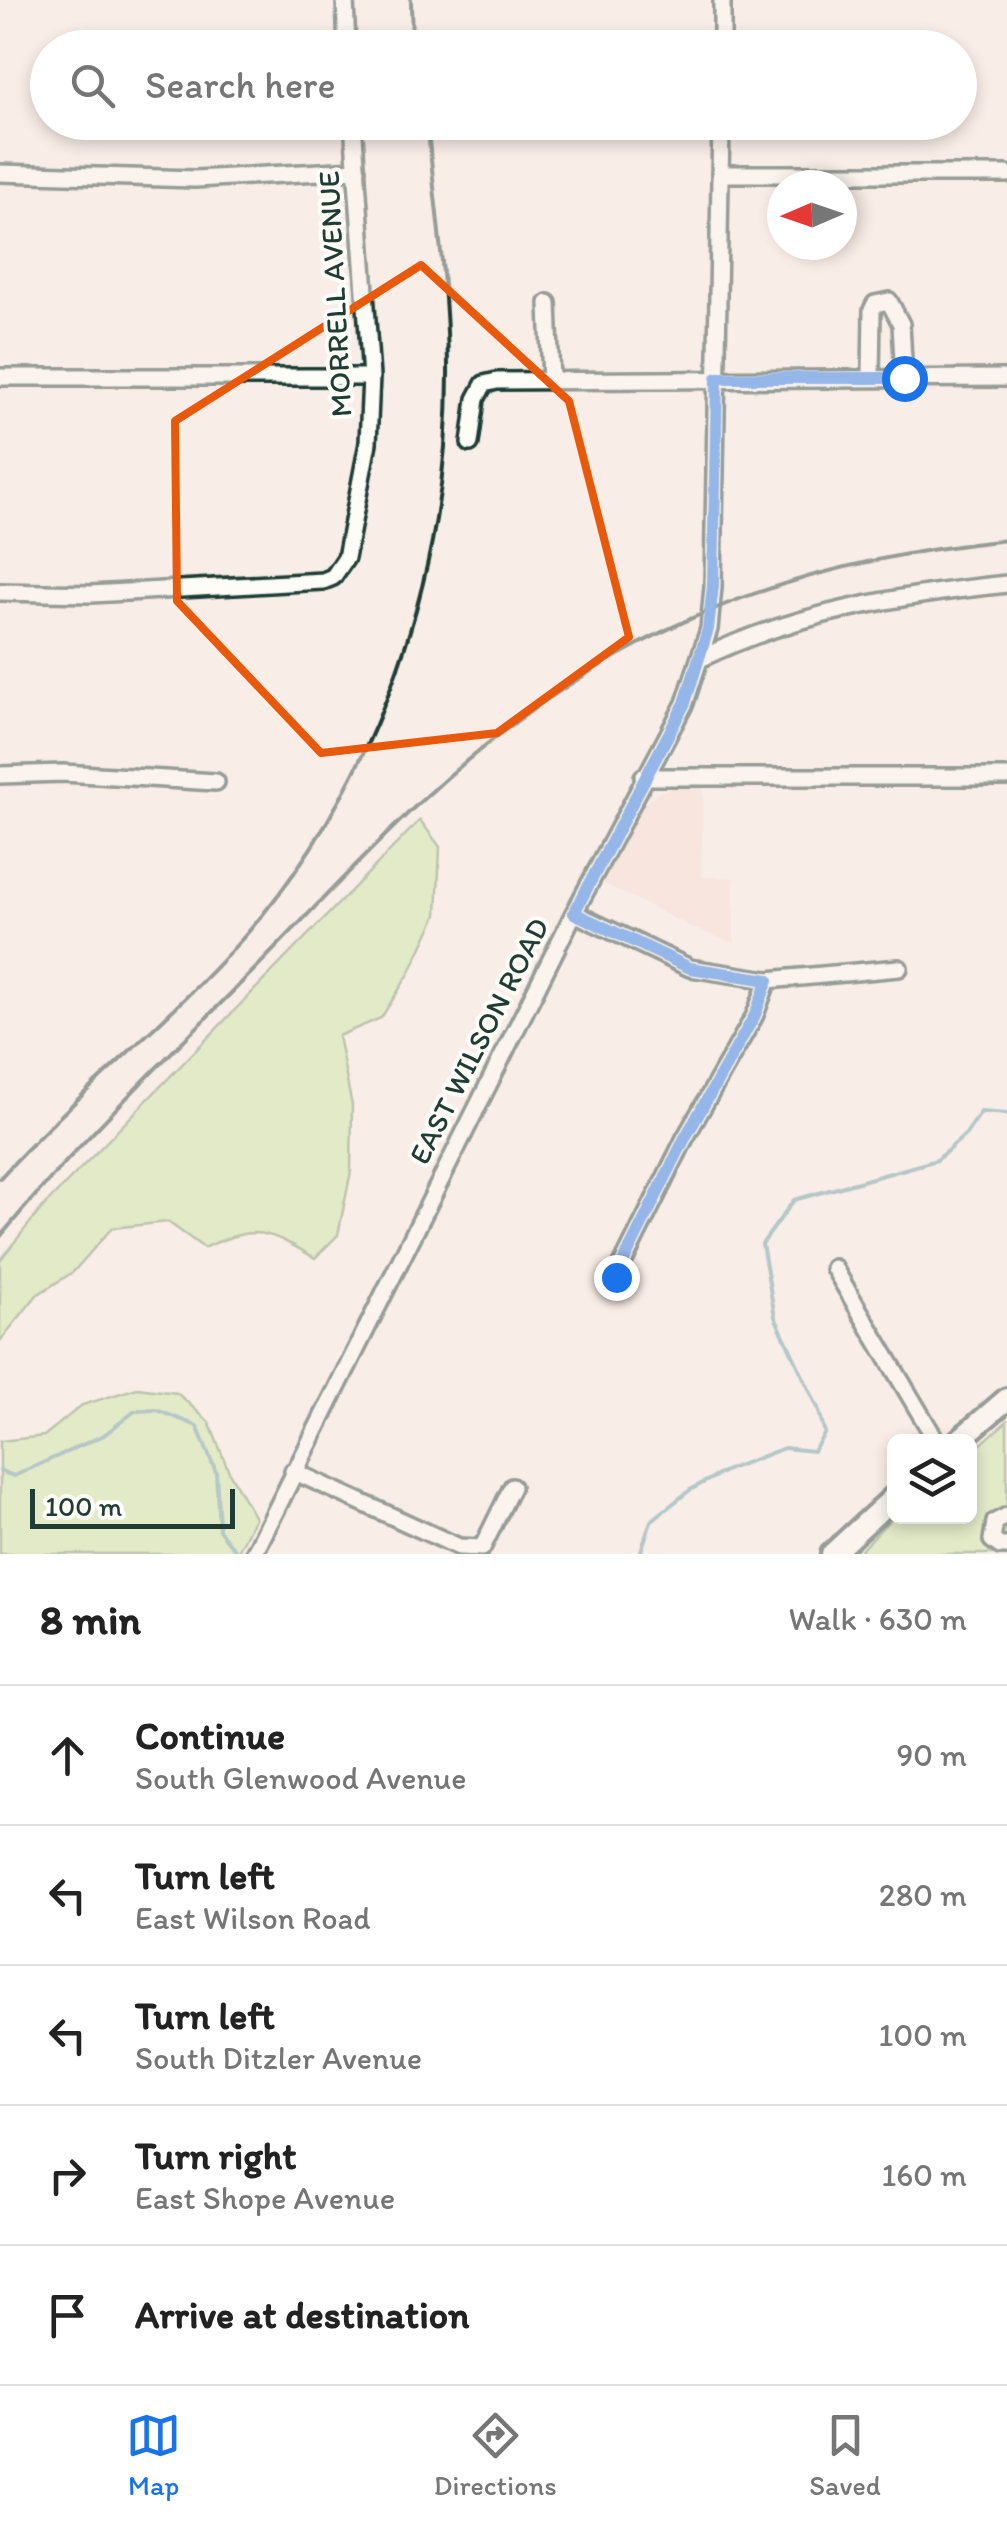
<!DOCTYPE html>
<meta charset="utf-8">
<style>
:root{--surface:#fff;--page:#f6f6f6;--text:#222;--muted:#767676;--line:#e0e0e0;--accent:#1a73e8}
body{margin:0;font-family:Itim,sans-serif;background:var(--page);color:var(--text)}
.controls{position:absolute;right:30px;bottom:30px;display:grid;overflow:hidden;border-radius:15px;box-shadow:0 5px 15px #0003}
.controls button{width:90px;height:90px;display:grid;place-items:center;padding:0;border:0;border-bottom:2px solid var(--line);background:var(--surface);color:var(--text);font:50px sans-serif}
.compass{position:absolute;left:767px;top:170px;width:90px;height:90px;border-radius:50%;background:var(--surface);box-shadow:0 5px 15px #0003;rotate:268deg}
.scale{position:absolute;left:30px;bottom:25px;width:205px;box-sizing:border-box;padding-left:10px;border:5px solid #1f3d34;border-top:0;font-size:28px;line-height:35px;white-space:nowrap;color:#1f3d34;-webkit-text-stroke:8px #fdfcf7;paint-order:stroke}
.stop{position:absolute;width:30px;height:30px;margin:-22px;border:8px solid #1a73e8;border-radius:50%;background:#fff}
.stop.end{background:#1a73e8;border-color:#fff;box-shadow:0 2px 10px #0008}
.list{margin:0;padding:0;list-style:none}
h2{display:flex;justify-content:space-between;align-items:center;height:130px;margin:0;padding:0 40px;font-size:42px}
h2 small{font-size:32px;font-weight:400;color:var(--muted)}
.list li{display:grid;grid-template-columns:65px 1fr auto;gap:30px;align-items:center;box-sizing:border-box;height:140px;padding:0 40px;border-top:2px solid var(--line)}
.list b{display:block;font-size:38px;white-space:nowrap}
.list p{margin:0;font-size:32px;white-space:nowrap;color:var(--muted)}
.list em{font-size:32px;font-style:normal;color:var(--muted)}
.icon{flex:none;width:55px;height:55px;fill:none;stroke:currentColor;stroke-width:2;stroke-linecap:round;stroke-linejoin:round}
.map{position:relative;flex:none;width:1007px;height:1554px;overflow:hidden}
.search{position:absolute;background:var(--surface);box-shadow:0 5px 15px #0003;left:30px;right:30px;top:30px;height:110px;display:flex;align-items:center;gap:25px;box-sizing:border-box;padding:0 35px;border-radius:55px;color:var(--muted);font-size:38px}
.sheet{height:830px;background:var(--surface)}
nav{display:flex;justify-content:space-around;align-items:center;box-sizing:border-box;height:140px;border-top:2px solid var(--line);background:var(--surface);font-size:28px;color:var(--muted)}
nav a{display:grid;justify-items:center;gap:5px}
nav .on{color:var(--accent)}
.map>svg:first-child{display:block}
</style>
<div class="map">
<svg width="1007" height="1554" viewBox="0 0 1007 1554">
<rect width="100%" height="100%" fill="#f9ede7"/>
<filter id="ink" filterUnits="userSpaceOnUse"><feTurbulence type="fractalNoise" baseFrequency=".01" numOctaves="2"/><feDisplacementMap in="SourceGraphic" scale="20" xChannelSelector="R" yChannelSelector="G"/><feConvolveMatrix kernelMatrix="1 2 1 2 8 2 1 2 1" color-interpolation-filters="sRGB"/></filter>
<g filter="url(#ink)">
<path fill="#f5dbd3" d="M 675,787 L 703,788 L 701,877 L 734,878 L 734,943 L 695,929 L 601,882 L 641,807 L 658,793 Z"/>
<path fill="#c6e7a0" stroke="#72926a" stroke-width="2.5" d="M 420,820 L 440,847 L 437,915 L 409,974 L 381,1018 L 338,1036 L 352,1106 L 351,1171 L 338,1235 L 315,1258 C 267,1230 256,1224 204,1248 L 168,1222 L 112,1228 L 73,1272 L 37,1295 L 0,1341 L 0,1260 L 42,1208 Z
M 137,1388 L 177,1393 L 209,1422 L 230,1474 L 255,1518 L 237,1554 L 0,1554 L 0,1441 L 44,1436 L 82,1405 Z
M 1007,1421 L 1007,1554 L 857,1554 L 894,1516 L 970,1516 L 970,1454 Z"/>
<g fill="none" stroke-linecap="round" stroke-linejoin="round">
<path stroke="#609ba1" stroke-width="4" d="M 0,1471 L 14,1476 L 104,1435 L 135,1411 L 157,1410 L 197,1426 L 216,1472 L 219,1530 L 238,1554
M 640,1554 L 651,1521 L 690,1490 L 727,1470 L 784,1448 L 813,1451 L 825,1433 L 818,1408 L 775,1317 L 762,1244 L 794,1200 L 937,1160 L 966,1134 L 981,1112 L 1007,1114"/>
<defs>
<path id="minor" d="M 345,0 L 347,48
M 722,48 L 722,0
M 0,173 L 195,179 L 357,170
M 720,174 L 1007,174
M 548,303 L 551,381
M 0,377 L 371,377
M 871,378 L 872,310 L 875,304 L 889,301 L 901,324 L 904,378
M 470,443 L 476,399 L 484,384 L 497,381 L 1007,378
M 0,592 L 91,594 L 323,581 L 333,577 L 346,558 L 368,443 L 371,377 L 353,122
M 700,659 C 795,612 903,595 1007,584
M 0,775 L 63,773 L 216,782
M 643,777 L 1007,777
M 574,913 L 690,968 L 768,980 L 899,968
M 834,1268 L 937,1442
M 616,1277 L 685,1138 L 755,1015 L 768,980
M 293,1471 L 459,1547 L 482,1548 L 512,1487
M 1007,1516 L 995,1522 L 992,1540 L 1000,1546 L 1007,1546
M 254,1554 L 574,913 L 685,703 L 709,629 L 713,587 L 721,122"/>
<path id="major" d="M 957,1442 L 1007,1399
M 832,1554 L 894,1497"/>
</defs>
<use href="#minor" stroke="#1f3d34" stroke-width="22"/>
<use href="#major" stroke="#1f3d34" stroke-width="28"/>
<use href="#minor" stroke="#fdfcf7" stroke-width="15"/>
<use href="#major" stroke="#fdfcf7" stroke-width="20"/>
<path stroke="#1f3d34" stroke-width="4" d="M 411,0 L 412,48
M 0,1178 C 76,1094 167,1023 243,938 C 379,783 450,569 448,364 C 447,284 435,203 427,122
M 0,1237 C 78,1142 169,1056 255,969 C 310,913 363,855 420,802 C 595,639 770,564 1007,540"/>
</g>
</g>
<g fill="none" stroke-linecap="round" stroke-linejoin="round" filter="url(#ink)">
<path stroke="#1a73e8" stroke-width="12" d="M 616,1277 L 685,1138 L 755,1015 L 768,980 L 690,968 L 574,913 L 685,703 L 708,629 L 713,586 L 717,378 L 904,378"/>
</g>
<path d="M0 0H1007V1554H0ZM 421,265 L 569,401 L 629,637 L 497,733 L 321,753 L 177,601 L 175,421 Z" fill="#f9ede7" fill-opacity=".55" fill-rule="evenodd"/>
<path fill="none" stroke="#e8590c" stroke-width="8" stroke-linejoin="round" d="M 421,265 L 569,401 L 629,637 L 497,733 L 321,753 L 177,601 L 175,421 Z"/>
<g text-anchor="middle" stroke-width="8" stroke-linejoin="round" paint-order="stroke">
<g font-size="30" fill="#1f3d34" stroke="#fdfcf7">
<text transform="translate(335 294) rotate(-93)" y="10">MORRELL AVENUE</text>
<text transform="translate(479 1041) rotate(-63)" y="10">EAST WILSON ROAD</text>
</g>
</g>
</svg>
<div class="controls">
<button><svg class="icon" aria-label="layers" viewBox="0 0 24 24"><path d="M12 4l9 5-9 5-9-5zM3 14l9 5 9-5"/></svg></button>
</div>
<svg class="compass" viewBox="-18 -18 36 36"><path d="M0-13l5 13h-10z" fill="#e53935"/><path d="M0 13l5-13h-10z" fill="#767676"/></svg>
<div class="scale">100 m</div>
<div class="stop" style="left:904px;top:378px"></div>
<div class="stop end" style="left:616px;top:1277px"></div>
<div class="search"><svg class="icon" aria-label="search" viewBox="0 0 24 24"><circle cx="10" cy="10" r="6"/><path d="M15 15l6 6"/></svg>Search here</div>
</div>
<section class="sheet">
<h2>8 min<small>Walk · 630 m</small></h2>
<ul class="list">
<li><svg class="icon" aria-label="ahead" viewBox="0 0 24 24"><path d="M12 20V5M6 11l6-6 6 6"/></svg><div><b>Continue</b><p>South Glenwood Avenue</p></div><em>90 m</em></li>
<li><svg class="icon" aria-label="left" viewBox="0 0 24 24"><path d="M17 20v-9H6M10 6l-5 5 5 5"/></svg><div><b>Turn left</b><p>East Wilson Road</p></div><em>280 m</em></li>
<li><svg class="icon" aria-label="left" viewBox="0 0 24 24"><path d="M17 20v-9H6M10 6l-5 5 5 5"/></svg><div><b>Turn left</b><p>South Ditzler Avenue</p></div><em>100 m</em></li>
<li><svg class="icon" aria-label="right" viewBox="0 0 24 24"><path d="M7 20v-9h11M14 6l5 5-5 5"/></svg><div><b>Turn right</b><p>East Shope Avenue</p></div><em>160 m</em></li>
<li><svg class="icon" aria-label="arrive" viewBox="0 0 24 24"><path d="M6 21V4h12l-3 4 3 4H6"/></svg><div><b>Arrive at destination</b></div></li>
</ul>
</section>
<nav>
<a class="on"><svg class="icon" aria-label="map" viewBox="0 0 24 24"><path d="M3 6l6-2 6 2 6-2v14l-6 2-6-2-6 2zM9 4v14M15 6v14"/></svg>Map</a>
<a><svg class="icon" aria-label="directions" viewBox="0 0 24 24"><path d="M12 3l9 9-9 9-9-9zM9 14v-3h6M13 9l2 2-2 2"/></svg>Directions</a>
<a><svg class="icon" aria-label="saved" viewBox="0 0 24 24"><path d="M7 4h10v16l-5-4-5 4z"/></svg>Saved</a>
</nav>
